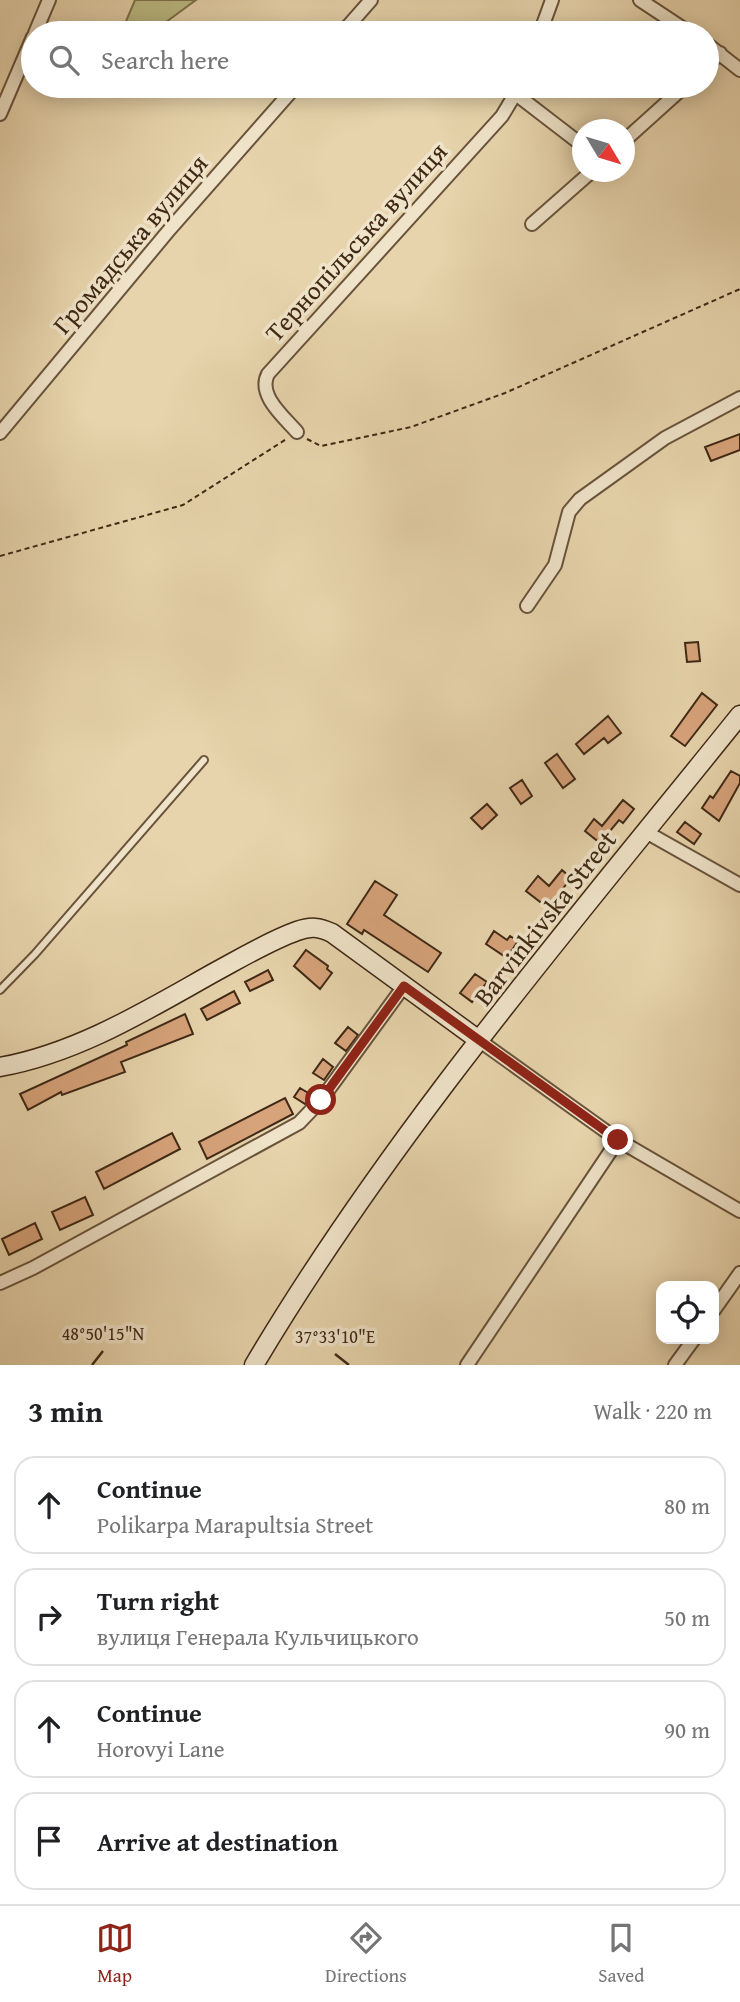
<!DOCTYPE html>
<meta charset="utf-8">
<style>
:root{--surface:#fff;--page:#f6f6f6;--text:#202124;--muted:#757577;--line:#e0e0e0;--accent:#8f2418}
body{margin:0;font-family:"Gentium Book Plus",serif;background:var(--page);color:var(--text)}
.controls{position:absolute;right:21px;bottom:21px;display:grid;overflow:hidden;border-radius:14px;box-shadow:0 4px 18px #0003}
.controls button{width:63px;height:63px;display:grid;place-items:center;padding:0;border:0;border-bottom:2px solid var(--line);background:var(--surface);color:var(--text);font:35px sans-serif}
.compass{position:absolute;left:572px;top:119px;width:63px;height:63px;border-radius:50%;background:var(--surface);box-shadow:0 4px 18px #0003;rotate:128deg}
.stop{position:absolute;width:21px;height:21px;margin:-16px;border:5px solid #8f2418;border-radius:50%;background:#fff}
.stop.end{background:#8f2418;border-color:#fff;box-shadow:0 2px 7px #0008}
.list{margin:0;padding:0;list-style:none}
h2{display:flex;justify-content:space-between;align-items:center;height:91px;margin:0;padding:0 28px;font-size:30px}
h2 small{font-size:23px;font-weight:400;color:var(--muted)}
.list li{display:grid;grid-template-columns:46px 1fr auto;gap:21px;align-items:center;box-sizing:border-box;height:98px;margin:0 14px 14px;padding:0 14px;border:2px solid var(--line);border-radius:21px}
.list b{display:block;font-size:26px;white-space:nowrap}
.list p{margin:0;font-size:23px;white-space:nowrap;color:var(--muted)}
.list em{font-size:23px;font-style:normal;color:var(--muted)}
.icon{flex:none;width:38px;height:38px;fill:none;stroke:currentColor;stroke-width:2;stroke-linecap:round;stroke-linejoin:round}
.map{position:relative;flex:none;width:740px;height:1365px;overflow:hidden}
.search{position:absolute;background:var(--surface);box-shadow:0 4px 18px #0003;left:21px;right:21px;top:21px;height:77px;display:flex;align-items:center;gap:18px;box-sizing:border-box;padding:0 24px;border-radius:38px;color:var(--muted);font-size:26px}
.sheet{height:539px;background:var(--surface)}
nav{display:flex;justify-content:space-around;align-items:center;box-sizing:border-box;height:98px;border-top:2px solid var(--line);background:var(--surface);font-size:19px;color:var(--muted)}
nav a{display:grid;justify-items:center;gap:4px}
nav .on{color:var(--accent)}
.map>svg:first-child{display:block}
</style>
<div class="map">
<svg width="740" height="1365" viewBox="0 0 740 1365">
<rect width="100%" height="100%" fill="#e7d4ac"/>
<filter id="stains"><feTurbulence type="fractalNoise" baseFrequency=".00286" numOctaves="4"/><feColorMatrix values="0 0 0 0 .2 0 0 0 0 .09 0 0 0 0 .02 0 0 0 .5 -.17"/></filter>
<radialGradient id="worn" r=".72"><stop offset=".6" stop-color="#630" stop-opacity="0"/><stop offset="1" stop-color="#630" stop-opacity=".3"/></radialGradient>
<path fill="#bcbb84" stroke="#7e724c" stroke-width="2" d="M 135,0 L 196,0 L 151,33 L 121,33 Z"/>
<path fill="#d7a37b" stroke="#3f2815" stroke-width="2" d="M 740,434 L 740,450 L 711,461 L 705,447 Z
M 698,642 L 700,661 L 687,662 L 685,643 Z
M 702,693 L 717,705 L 685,746 L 671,736 Z
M 608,716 L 621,733 L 608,743 L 604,738 L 584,754 L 576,744 Z
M 557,754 L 575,779 L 563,788 L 545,763 Z
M 731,771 L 740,776 L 740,783 L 719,821 L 702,808 L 710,796 L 713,798 Z
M 522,780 L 532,796 L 521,804 L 510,788 Z
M 623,800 L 634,809 L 623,823 L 619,820 L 600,843 L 585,831 L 594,819 L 602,826 Z
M 487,804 L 497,815 L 482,829 L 471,818 Z
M 685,822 L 701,834 L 694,844 L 677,832 Z
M 562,870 L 571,878 L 548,908 L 526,891 L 538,876 L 549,886 Z
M 375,881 L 397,895 L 384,915 L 441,953 L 428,972 L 364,930 L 362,934 L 347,924 Z
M 494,931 L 507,940 L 510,936 L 518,941 L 507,958 L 486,944 Z
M 306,950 L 328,966 L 327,969 L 332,973 L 320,989 L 294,966 Z
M 268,970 L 273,980 L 250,991 L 245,982 Z
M 475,974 L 487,982 L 472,1002 L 460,993 Z
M 234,991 L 240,1003 L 207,1020 L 201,1009 Z
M 185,1014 L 193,1034 L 121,1062 L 125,1072 L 62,1095 L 61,1092 L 28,1110 L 20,1094 L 127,1045 L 126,1042 Z
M 348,1027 L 358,1035 L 346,1051 L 335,1043 Z
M 323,1059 L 333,1067 L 324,1080 L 313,1073 Z
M 300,1088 L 313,1096 L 305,1104 L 294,1097 Z
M 285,1098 L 293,1114 L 207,1159 L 199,1142 Z
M 172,1133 L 180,1149 L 104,1189 L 96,1172 Z
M 85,1197 L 93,1215 L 60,1230 L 52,1212 Z
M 35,1223 L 42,1239 L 9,1255 L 2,1239 Z"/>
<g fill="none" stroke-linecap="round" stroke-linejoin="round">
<defs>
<path id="lane" d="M 0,990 L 35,954 L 204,760"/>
<path id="street" d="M 640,0 L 690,33
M 35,33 L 49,0
M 342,33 L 371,0
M 540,33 L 552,0
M 707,44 L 740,70
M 707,65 L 720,53
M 517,95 L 582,145
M 0,114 L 33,37
M 624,141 L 685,86
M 532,224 L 591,172
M 297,432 C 284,417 257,395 268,374 L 502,116 L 520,86
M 0,433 L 170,229 L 296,86
M 527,606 L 555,565 L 569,512 L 580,499 L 665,438 L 740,398
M 646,832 L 740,885
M 480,1041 L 618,1140 L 740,1211
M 0,1283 L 33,1268 L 299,1123 L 321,1100 L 404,986
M 714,1310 L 740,1273
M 467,1365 L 618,1140
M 675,1365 L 694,1339"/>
<path id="secondary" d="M 0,1067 C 78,1053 147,1010 215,972 C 241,958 269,941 297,931 C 311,926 319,927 332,933 L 480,1041
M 254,1365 C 391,1134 572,924 740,715"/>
</defs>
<use href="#lane" stroke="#69533b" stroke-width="10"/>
<use href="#street" stroke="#69533b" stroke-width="16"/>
<use href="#secondary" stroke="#3f2815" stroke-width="21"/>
<path stroke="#3f2815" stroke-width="2" stroke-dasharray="5 3.5" stroke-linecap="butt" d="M 307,439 L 321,446 L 411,427 L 505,393 L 740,289
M 0,556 L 183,505 L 288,438"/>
<use href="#lane" stroke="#efe3c9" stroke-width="6"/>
<use href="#street" stroke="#efe3c9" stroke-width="12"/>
<use href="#secondary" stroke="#efe3c9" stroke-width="18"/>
</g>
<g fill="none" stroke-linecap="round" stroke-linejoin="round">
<path stroke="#8f2418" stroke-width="9" d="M 321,1100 L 404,986 L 618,1140"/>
</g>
<path fill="none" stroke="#3f2815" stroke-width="2.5" d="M 335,1354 L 349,1365M 92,1365 L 103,1351"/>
<g text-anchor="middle" stroke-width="7" stroke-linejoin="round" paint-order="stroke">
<g font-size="26" fill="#3f2815" stroke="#efe3c9">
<text transform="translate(356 242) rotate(-48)" y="9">Тернопільська вулиця</text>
<text transform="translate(130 244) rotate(-50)" y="9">Громадська вулиця</text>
<text transform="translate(545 918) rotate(-52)" y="9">Barvinkivska Street</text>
</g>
</g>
<g font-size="18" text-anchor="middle" fill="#3f2815" stroke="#efe3c9" stroke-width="7" stroke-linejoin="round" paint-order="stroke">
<text x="103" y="1340">48°50'15"N</text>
<text x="335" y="1343">37°33'10"E</text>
</g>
<rect width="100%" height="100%" filter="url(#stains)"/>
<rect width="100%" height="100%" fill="url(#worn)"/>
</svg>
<div class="controls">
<button><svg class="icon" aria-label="locate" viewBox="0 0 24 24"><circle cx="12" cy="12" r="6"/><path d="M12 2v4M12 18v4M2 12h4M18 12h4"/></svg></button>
</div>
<svg class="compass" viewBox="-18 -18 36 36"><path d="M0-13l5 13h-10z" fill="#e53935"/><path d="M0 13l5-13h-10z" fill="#757577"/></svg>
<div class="stop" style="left:321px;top:1100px"></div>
<div class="stop end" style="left:618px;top:1140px"></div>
<div class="search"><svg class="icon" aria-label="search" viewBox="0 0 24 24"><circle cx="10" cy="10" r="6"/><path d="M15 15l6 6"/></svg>Search here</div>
</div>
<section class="sheet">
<h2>3 min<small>Walk · 220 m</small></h2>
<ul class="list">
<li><svg class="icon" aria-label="ahead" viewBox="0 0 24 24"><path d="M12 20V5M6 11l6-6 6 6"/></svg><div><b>Continue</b><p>Polikarpa Marapultsia Street</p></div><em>80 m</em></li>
<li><svg class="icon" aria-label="right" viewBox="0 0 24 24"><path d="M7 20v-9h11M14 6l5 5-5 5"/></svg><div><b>Turn right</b><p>вулиця Генерала Кульчицького</p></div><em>50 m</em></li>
<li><svg class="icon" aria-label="ahead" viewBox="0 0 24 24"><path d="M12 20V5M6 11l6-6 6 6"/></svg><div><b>Continue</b><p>Horovyi Lane</p></div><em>90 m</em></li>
<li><svg class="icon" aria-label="arrive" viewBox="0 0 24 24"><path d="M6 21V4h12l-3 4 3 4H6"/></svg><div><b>Arrive at destination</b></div></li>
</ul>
</section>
<nav>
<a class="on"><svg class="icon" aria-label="map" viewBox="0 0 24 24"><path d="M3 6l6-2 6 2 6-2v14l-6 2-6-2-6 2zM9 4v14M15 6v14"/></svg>Map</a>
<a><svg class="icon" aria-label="directions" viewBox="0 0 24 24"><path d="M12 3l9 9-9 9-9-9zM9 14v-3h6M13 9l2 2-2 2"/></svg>Directions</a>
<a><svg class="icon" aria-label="saved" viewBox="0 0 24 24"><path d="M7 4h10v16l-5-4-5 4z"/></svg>Saved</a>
</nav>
